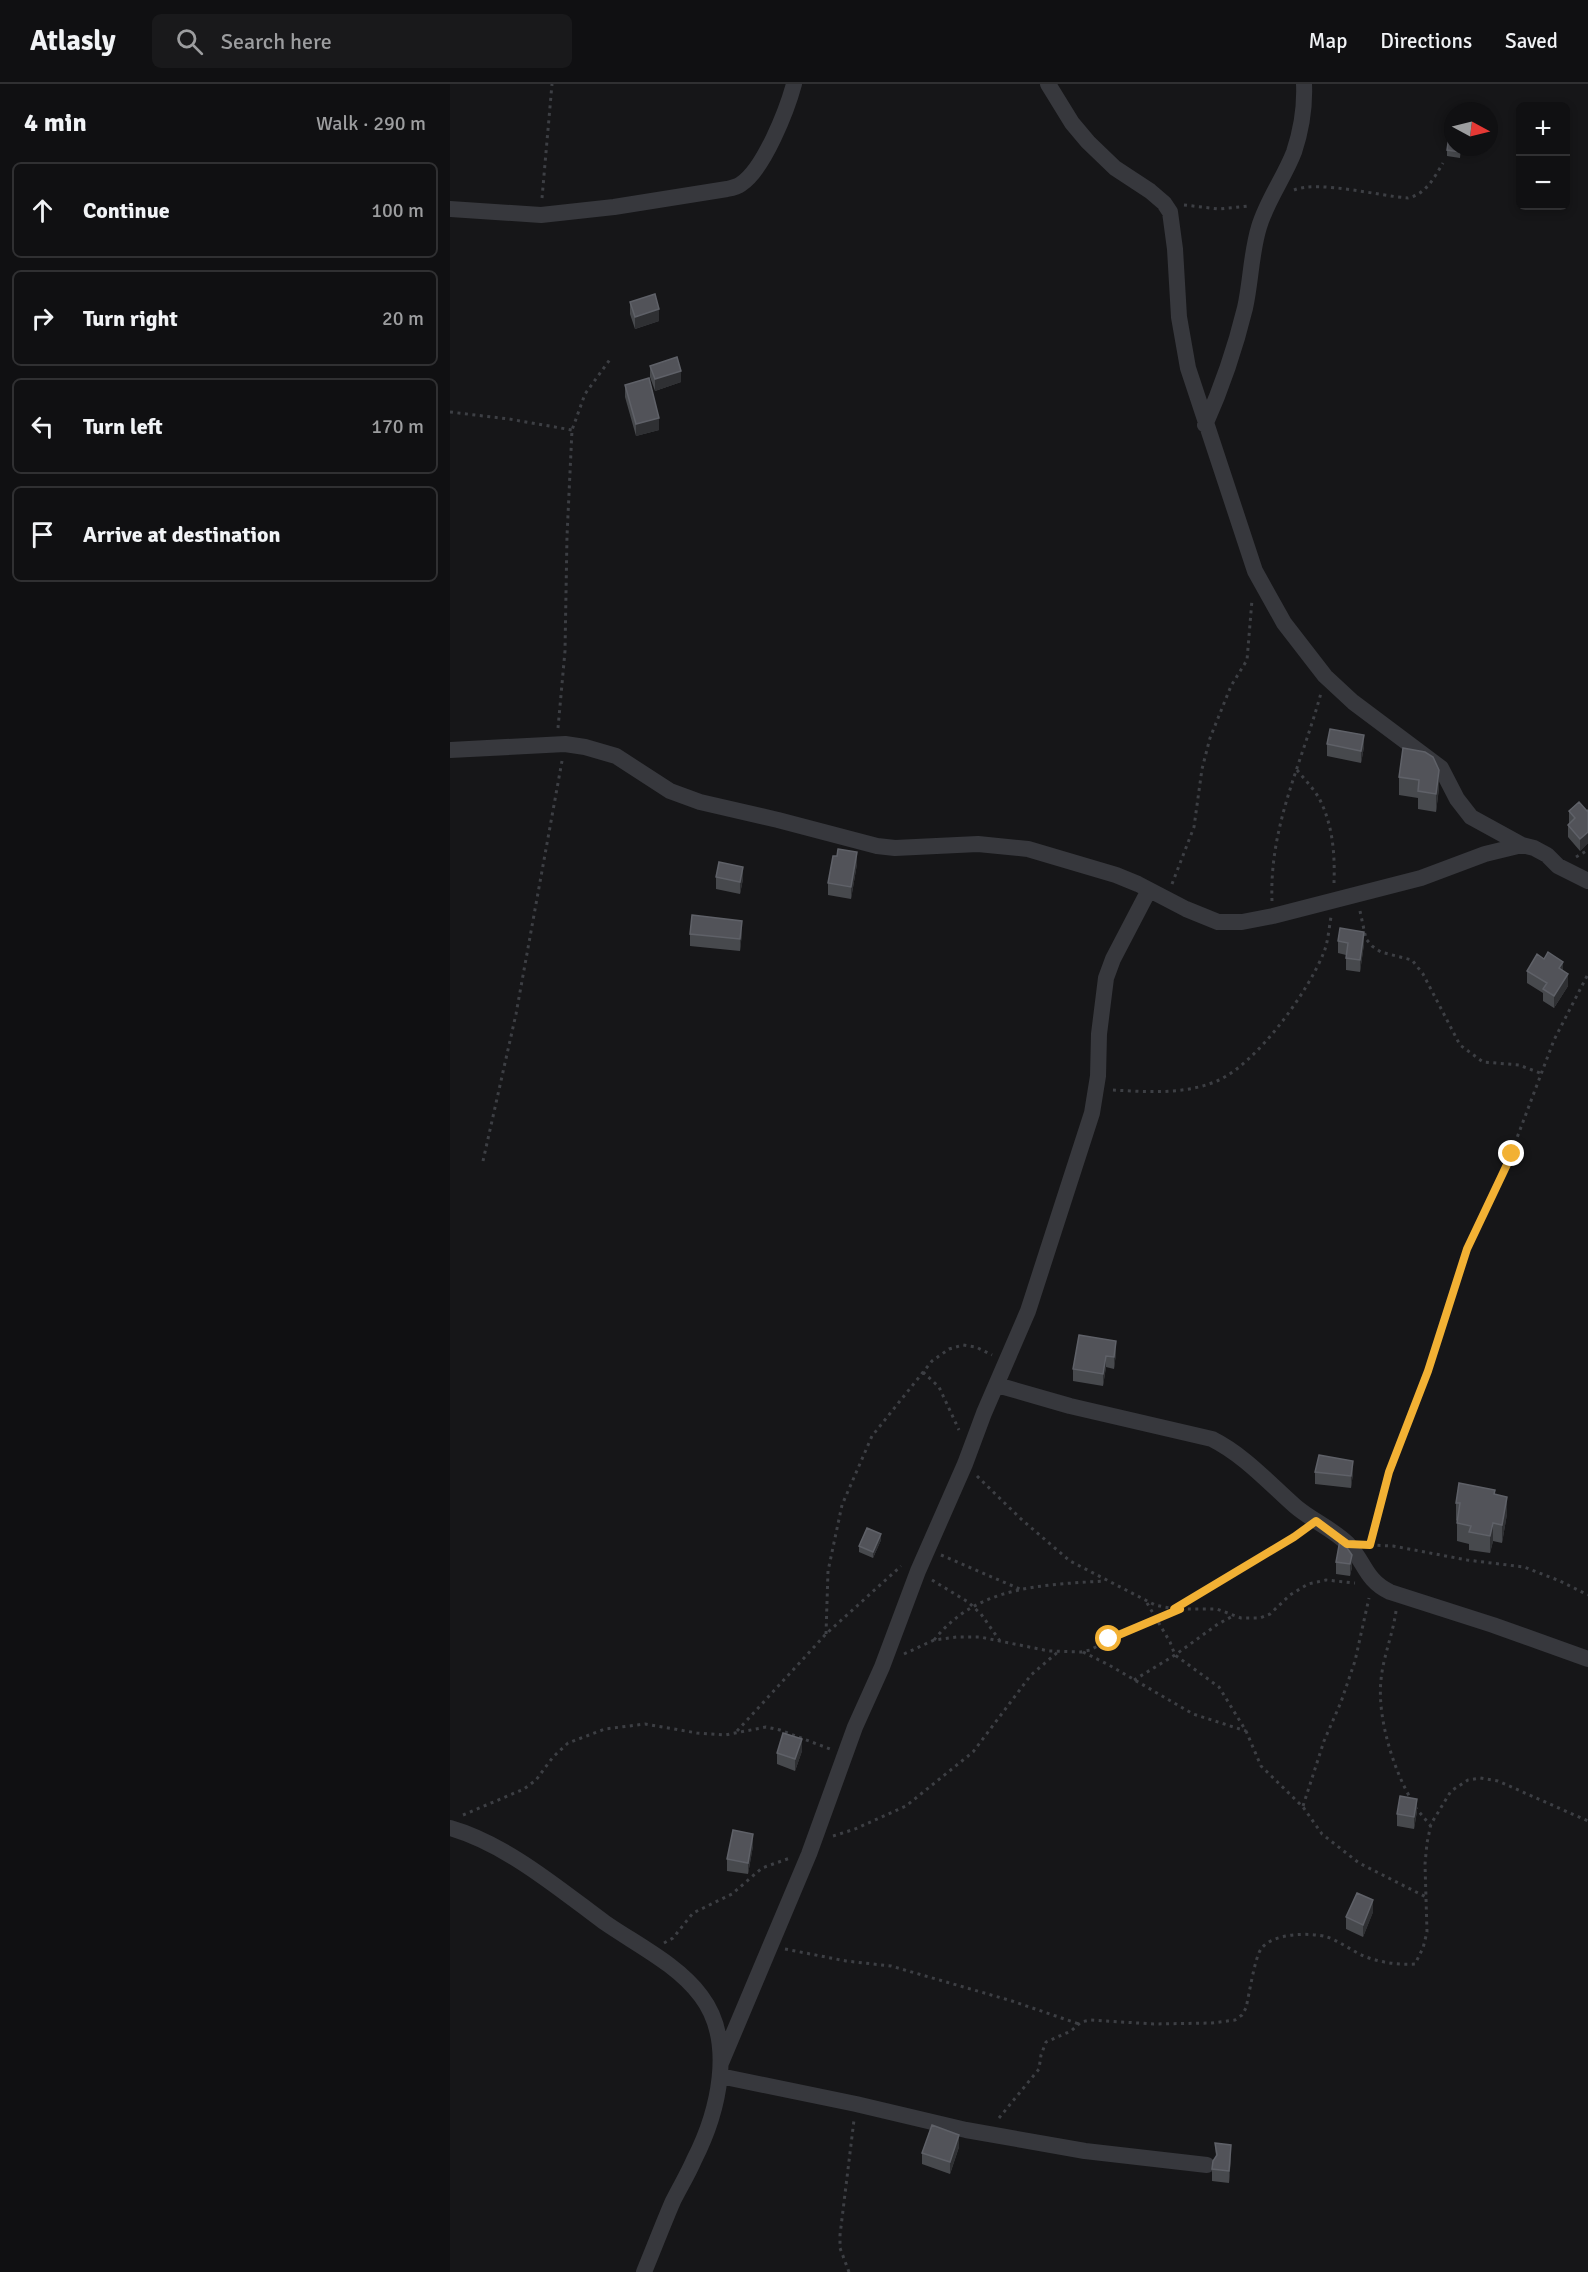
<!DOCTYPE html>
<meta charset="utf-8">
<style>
:root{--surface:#101012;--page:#19191b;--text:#f1f3f6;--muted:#9c9d9f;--line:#303032}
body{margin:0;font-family:Signika,sans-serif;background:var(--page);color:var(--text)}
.controls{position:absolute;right:18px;top:18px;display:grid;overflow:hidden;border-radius:9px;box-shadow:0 3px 9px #0003}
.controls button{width:54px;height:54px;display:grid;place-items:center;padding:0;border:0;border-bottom:2px solid var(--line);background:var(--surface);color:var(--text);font:30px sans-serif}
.compass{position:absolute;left:994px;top:18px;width:54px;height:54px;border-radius:50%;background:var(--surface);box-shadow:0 3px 9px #0003;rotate:97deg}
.stop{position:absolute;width:18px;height:18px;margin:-14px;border:4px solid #f2b134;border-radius:50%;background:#fff}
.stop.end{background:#f2b134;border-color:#fff;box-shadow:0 2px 6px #0008}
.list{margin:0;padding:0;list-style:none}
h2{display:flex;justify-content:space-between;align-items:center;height:78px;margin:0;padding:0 24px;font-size:26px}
h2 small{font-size:20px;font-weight:400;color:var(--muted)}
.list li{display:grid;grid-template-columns:39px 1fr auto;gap:18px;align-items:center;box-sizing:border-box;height:96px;margin:0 12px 12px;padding:0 12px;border:2px solid var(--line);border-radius:9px}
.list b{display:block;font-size:22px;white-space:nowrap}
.list em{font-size:20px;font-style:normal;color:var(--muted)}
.icon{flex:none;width:33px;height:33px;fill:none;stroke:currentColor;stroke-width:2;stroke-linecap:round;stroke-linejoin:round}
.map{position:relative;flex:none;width:1138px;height:2188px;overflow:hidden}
header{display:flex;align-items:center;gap:36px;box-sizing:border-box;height:84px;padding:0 30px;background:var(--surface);border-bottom:2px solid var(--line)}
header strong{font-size:28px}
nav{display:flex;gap:33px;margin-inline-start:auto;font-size:21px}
.search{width:420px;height:54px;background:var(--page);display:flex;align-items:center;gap:15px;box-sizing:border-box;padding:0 21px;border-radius:9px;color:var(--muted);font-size:22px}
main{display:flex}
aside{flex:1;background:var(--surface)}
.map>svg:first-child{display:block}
</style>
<header>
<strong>Atlasly</strong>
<div class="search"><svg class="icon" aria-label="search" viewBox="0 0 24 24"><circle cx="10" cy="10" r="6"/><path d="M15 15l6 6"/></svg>Search here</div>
<nav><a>Map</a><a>Directions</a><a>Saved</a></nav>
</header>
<main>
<aside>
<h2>4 min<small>Walk · 290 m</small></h2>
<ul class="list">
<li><svg class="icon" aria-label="ahead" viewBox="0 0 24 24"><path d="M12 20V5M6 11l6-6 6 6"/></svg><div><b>Continue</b></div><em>100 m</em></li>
<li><svg class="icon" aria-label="right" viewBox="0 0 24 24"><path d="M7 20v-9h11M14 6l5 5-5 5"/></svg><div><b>Turn right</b></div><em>20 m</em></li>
<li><svg class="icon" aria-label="left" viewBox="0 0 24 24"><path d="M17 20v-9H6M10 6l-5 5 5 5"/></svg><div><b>Turn left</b></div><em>170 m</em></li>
<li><svg class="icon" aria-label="arrive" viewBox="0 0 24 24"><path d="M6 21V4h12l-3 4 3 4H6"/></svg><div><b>Arrive at destination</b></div></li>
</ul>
</aside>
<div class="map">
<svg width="1138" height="2188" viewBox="0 0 1138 2188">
<rect width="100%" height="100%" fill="#161618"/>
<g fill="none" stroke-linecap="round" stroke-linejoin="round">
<path stroke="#3d3f44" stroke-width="3" stroke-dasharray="3 4.5" stroke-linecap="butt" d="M 844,106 C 869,96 929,112 958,114 C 976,110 984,94 993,79
M 92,114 L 102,0
M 734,121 L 769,125 L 799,122
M 0,328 L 59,335 L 122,346
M 108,644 L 115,567 L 117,452 L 122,346 L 135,310 L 161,274
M 847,686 C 855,696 865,706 870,716 C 883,742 885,771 884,799
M 1126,773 L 1138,766
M 722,800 L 744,743 L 752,685 L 760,654 L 781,602 L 797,576 L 802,516
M 822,817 C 819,742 852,679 871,609
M 910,827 L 916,855 L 922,862 L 931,868 L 962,876 L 973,890 L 1010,961 L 1033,978 L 1069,981 L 1090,989
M 663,1006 C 698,1008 739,1011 771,995 C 809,976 858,908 874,868 C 878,858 879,844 881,833
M 33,1077 L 66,930 L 112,677
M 473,1288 L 489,1303 L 509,1346
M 527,1392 L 571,1435 L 620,1477 L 705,1521 L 724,1525 L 767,1525 L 791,1534 L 810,1534 L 820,1530 L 840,1511 L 858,1500 L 876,1496 L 905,1499
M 920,1461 L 939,1388 L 978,1287 L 1017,1165 L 1051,1096 L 1104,956 L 1138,890
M 920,1461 L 943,1462 L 1017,1476 L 1074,1483 L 1110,1497 L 1138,1511
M 491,1471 L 572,1506
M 482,1496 L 518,1518 L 531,1530 L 550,1557
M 697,1519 L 720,1558 L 725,1571 L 769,1603 L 796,1647 L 811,1682 L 853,1723 L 872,1750 L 909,1779 L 976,1813
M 726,1524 L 853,1446
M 946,1527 C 943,1550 933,1573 931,1596 C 927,1633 943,1685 962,1717
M 376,1550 L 378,1487 L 392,1421 L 422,1352 L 482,1277 L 499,1265 L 513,1261 L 526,1263 L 542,1271
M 484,1556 C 527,1502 591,1501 654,1497
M 633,1568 L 659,1581 L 743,1630 L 796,1647
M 454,1570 L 484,1556 L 507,1553 L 530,1553 L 599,1567 L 631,1568 L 640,1566 L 683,1544 L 727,1526
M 684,1596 L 725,1571 L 768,1540 L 783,1532
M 287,1647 L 376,1550 L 451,1482
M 853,1722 L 874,1657 L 891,1618 L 905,1577 L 919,1514
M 965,1723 L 980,1741
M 13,1731 L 74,1705 L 86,1696 L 103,1673 L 118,1659 L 155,1645 L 195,1640 L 247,1649 L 275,1651 L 316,1643 L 330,1646 L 380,1665
M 383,1752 L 405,1745 L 456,1722 L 523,1668 L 581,1591 L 609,1567
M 214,1859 L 223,1854 L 243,1829 L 282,1810 L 312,1784 L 340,1774
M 335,1865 L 396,1877 L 441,1882 L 562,1917 L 629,1940
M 549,2034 L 589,1985 L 591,1971 L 596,1958 L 621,1947 L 631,1938 L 640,1936 L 704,1940 L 762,1939 L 785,1936 L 792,1931 L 796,1924 C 799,1911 805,1873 811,1865 C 822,1849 860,1848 877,1853 C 892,1858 904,1869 919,1874 C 934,1879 949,1881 965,1880 L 973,1864 L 977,1848 L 975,1780 L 977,1759 L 981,1740 L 1001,1707 L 1018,1696 L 1030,1694 L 1048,1697 L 1138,1737
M 399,2188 L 390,2164 L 390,2151 L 404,2036"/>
<path stroke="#37383d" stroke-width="16" d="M 598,0 L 622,39 L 638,58 L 665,84 L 700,107 L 714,119 L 720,128 L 725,165 L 729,233 L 738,284 L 805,487 L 834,539 L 875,592 L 903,618 L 991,684 L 1007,715 L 1021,733 L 1072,761
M 0,125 L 91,131 L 164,123 L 277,105 C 282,104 287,103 291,100 C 314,85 337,26 344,0
M 755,341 C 772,303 785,265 795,224 C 801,197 801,169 809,143 C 817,116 834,94 844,68 C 851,47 855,22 854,0
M 0,666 L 115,660 L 135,663 L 166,672 L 220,707 L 250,718 L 328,736 L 427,762 L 445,764 L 528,760 L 578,765 L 666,791 L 688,800 L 736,825 L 768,838 L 792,838 L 823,832 L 971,794 L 1035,770 L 1072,761 L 1084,764 L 1097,771 L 1108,782 L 1138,797
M 547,1301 L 620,1322 L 762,1355 C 794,1371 819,1399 845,1422 C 861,1436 883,1445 898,1460 C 915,1478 915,1496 940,1508 L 1043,1541 L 1138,1575
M 0,1744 C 56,1760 108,1804 154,1838 C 187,1861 227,1880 251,1912 C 286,1958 268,2029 244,2076 C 238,2090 230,2103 223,2117 C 213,2140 204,2164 194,2188
M 271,1979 L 359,1770 L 405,1643 L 432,1583 L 468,1487 L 515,1380 L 534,1329 L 578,1227 L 642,1029 L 648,992 L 649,950 L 656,894 L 663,875 L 699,806
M 270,1992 L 406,2020 L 516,2046 L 635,2067 L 757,2081"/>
</g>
<path fill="#47494d" d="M 1011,63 L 1010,74 L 997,72 L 997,66 Z
M 180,218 L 209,237 L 185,245 L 180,230 Z
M 200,282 L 231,298 L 205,307 L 200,293 Z
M 175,301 L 209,346 L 186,352 L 175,313 Z
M 877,660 L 914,663 L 911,679 L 877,672 Z
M 953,664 L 989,704 L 986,728 L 968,725 L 968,714 L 949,711 L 949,693 Z
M 1138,726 L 1138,759 L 1130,767 L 1118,753 L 1118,741 L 1119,739 L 1119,727 L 1137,727 Z
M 407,780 L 401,815 L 378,811 L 378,799 Z
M 266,793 L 293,795 L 290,810 L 266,805 Z
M 292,849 L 290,867 L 240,862 L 240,850 Z
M 888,857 L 914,860 L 910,888 L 896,886 L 896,871 L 888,869 Z
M 1077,887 L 1113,887 L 1118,902 L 1104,924 L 1093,917 L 1093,909 L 1077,899 Z
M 629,1251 L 666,1269 L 664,1285 L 656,1283 L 653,1302 L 623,1297 L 623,1285 Z
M 865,1388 L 903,1389 L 901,1404 L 865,1400 Z
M 1045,1410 L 1057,1430 L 1052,1459 L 1043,1457 L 1040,1469 L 1019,1466 L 1019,1460 L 1007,1457 L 1007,1437 L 1006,1436 L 1006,1419 Z
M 431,1456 L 423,1474 L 409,1468 L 409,1462 Z
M 890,1456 L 902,1483 L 900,1492 L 886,1490 L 886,1478 Z
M 352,1667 L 345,1687 L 327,1680 L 327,1669 Z
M 967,1727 L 964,1745 L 947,1742 L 947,1730 Z
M 303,1762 L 298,1790 L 277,1787 L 277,1775 Z
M 923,1828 L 913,1853 L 896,1845 L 896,1833 Z
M 765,2059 L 781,2073 L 779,2099 L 762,2097 L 762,2085 L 766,2073 Z
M 509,2063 L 500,2090 L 472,2080 L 472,2069 Z"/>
<path fill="#2f3033" d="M 209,225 L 209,237 L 185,245 L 185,233 Z
M 231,287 L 231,298 L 205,307 L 205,295 Z
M 209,334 L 209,346 L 186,352 L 186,340 Z
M 914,651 L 914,663 L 911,679 L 911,667 Z
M 989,686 L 989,704 L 986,728 L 986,710 Z
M 1138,748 L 1138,759 L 1130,767 L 1130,755 Z
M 407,768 L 407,780 L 401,815 L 401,803 Z
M 293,783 L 293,795 L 290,810 L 290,798 Z
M 292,837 L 292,849 L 290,867 L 290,855 Z
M 914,848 L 914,860 L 910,888 L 910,876 Z
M 1113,878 L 1113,889 L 1109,884 Z
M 1118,890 L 1118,902 L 1104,924 L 1104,912 Z
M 666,1257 L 666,1269 L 664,1285 L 664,1273 Z
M 656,1272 L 656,1283 L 653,1302 L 653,1290 Z
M 903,1377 L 903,1389 L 901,1404 L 901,1392 Z
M 1057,1413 L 1057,1430 L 1052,1459 L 1052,1441 Z
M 1043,1439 L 1043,1457 L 1040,1469 L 1040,1452 Z
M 431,1450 L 431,1456 L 423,1474 L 423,1468 Z
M 902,1471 L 902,1483 L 900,1492 L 900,1480 Z
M 352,1655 L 352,1667 L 345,1687 L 345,1675 Z
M 967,1715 L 967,1727 L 964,1745 L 964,1733 Z
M 303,1750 L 303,1762 L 298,1790 L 298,1779 Z
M 923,1816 L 923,1828 L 913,1853 L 913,1841 Z
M 509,2051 L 509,2063 L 500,2090 L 500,2078 Z
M 781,2061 L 781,2073 L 779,2099 L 779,2087 Z"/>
<path fill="#525359" stroke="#5f6168" stroke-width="1.5" d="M 1000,45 L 1003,46 L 1003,63 L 1011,63 L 1010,68 L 997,66 Z
M 205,210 L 209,225 L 185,233 L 180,218 Z
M 227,273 L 231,287 L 205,295 L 200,282 Z
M 199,294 L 209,334 L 186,340 L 175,301 Z
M 880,645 L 914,651 L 911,667 L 877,660 Z
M 953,664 L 975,668 L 983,673 L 989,686 L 986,710 L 968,707 L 969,696 L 949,693 Z
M 1129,718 L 1137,727 L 1138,726 L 1138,748 L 1130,755 L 1118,741 L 1125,734 L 1119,727 Z
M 388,765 L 407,768 L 401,803 L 378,799 L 383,772 L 387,772 Z
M 269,778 L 293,783 L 290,798 L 266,793 Z
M 242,831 L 292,837 L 290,855 L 240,850 Z
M 890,844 L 914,848 L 910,876 L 896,874 L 898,859 L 888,857 Z
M 1098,868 L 1113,878 L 1109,884 L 1118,890 L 1104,912 L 1093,905 L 1097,899 L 1077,887 L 1087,870 L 1094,875 Z
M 629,1251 L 666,1257 L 664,1273 L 656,1272 L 653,1290 L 623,1285 Z
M 869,1371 L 903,1377 L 901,1392 L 865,1388 Z
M 1009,1399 L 1045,1406 L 1044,1410 L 1057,1413 L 1052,1441 L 1043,1439 L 1040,1452 L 1019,1448 L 1021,1442 L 1007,1439 L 1010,1419 L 1006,1419 Z
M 417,1444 L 431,1450 L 423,1468 L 409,1462 Z
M 890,1456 L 895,1461 L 902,1471 L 900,1480 L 886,1478 Z
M 333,1649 L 352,1655 L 345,1675 L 327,1669 Z
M 950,1712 L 967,1715 L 964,1733 L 947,1730 Z
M 283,1746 L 303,1750 L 298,1779 L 277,1775 Z
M 907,1809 L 923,1816 L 913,1841 L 896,1833 Z
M 482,2041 L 509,2051 L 500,2078 L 472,2069 Z
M 765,2059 L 781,2061 L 779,2087 L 762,2085 L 763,2077 L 767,2071 Z"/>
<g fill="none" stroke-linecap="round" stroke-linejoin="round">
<path stroke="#f2b134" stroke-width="8" d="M 659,1555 L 730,1525 L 724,1525 L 844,1453 L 866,1437 L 897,1460 L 920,1461 L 939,1388 L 978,1287 L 1017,1165 L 1062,1070"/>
</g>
</svg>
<div class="controls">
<button>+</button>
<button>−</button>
</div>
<svg class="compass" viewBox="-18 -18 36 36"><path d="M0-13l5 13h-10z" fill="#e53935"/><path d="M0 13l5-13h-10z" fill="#9c9d9f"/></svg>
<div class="stop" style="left:659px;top:1555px"></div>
<div class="stop end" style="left:1062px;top:1070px"></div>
</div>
</main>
